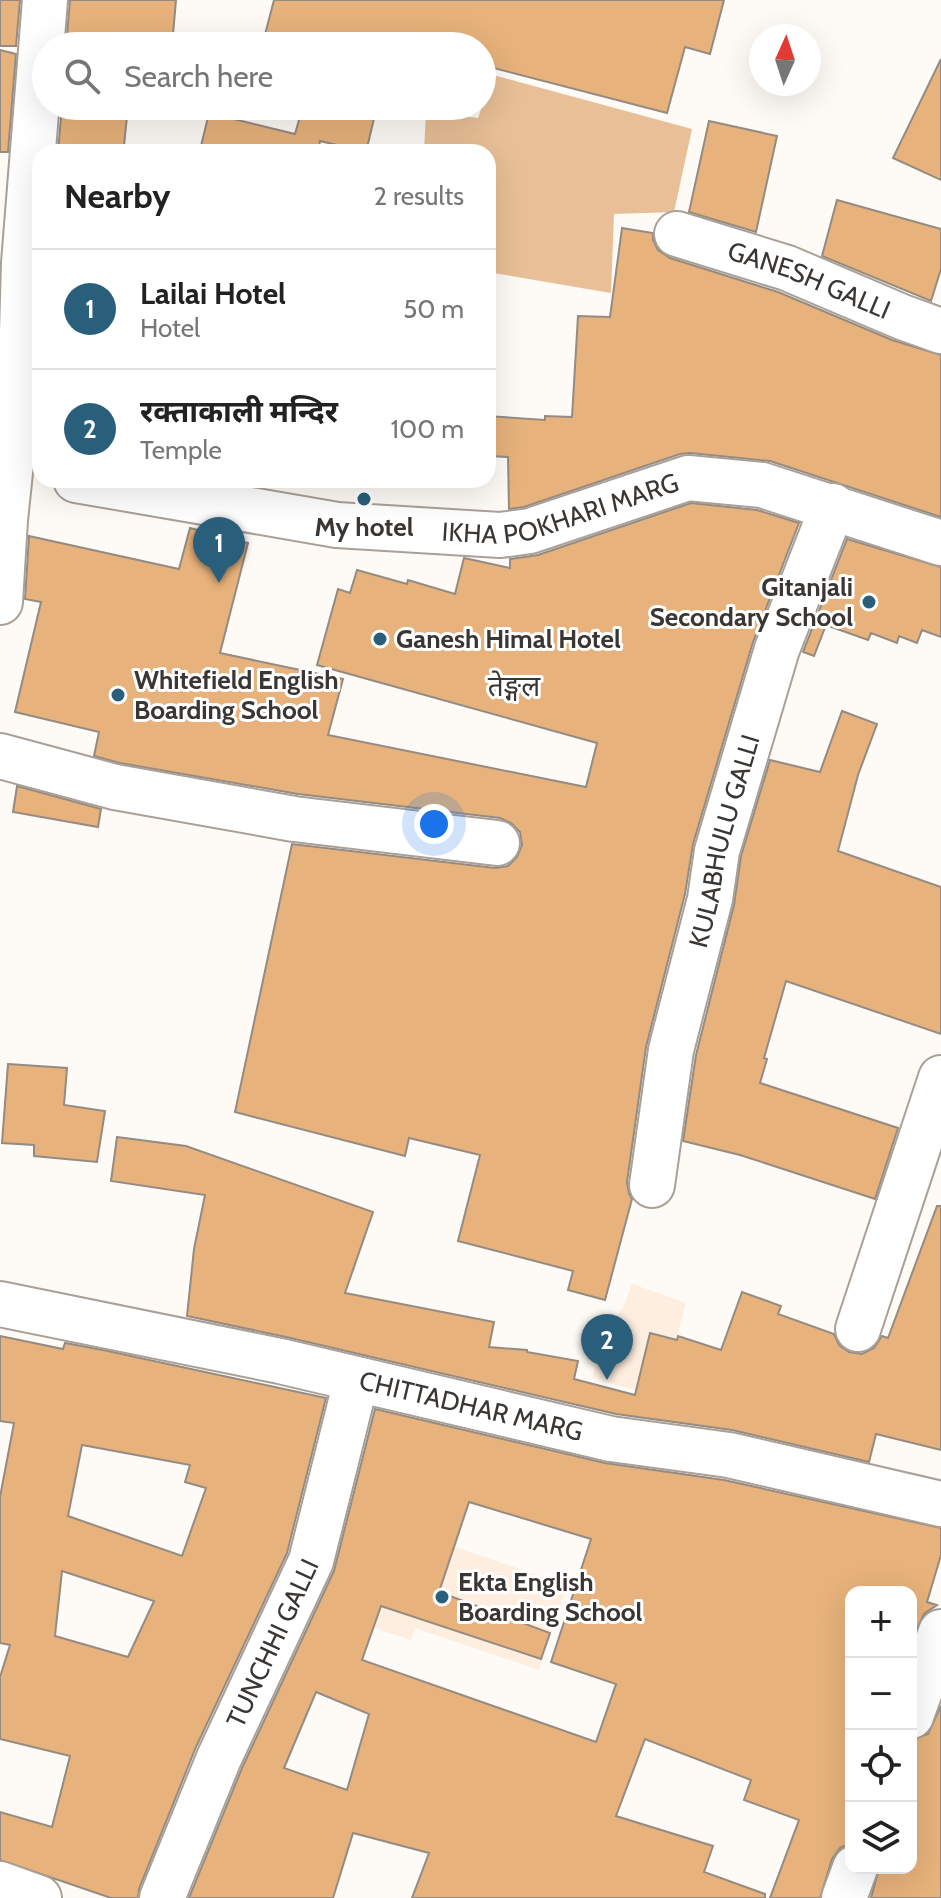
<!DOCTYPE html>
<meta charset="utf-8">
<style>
:root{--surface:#fff;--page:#f6f6f6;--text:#222;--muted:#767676;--line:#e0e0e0;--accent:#2a5f7b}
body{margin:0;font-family:Cabin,"Noto Sans Devanagari",sans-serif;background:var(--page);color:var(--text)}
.controls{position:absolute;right:24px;bottom:24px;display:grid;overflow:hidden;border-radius:16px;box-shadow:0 8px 32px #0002}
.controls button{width:72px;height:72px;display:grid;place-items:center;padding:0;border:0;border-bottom:2px solid var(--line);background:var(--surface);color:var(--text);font:40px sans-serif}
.compass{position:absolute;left:749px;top:24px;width:72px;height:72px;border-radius:50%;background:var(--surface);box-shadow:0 8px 32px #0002;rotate:3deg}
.you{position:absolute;left:434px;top:824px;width:28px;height:28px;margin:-20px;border:6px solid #fff;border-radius:50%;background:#1a73e8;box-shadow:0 0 0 12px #1a73e833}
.badge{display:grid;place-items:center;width:52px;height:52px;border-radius:50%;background:var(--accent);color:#fff;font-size:26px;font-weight:700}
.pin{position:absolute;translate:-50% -66px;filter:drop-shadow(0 2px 4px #0008)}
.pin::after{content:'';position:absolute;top:42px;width:28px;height:24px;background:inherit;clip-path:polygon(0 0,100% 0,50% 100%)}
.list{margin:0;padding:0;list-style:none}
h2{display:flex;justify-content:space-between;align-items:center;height:104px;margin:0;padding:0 32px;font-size:34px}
h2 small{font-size:26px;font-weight:400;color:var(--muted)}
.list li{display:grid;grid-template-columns:52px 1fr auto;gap:24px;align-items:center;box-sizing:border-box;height:120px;padding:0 32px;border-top:2px solid var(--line)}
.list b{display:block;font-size:30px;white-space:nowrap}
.list p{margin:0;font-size:26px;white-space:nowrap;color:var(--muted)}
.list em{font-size:26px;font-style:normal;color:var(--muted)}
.icon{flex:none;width:44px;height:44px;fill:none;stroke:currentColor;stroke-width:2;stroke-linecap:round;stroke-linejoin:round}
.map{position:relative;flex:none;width:941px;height:1898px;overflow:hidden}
.search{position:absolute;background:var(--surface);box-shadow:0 8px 32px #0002;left:32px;top:32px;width:464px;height:88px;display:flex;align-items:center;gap:20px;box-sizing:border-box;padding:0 28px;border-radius:44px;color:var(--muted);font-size:30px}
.panel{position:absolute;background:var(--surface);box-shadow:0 8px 32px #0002;left:32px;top:144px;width:464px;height:344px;border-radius:24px}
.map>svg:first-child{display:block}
</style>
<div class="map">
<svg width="941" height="1898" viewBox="0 0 941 1898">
<rect width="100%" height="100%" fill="#fefaf6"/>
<path fill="#feeedf" d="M 632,1284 L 686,1303 L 660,1397 L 592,1378 L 607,1333 L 624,1305 Z
M 350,1511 L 567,1585 L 539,1670 L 415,1628 L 411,1640 L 317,1609 Z"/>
<path fill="#e8bf96" d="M 493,75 L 692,129 L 674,212 L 614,214 L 611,293 L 488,272 L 488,152 L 424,152 L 426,111 L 478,118 Z"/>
<path fill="#e7b27b" stroke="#948b82" stroke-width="2" fill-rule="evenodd" d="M 0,0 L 20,0 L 16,46 L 0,46 Z
M 70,0 L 176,0 L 172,46 L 66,46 Z
M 274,0 L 724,0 L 710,54 L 685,47 L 667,113 L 482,65 L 482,46 L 262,46 Z
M 0,50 L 16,54 L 8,152 L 0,152 Z
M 941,59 L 941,180 L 893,158 Z
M 62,106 L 128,106 L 124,146 L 112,145 L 112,152 L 58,152 Z
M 303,106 L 377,106 L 366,152 L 320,141 L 318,152 L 225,152 L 201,146 L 209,113 L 295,134 Z
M 709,121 L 777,136 L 756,232 L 689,212 Z
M 837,200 L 941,229 L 941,269 L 931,301 L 822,256 Z
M 622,228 L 653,233 L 653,240 L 658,250 L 670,258 L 778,292 L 892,340 L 941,355 L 941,517 L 770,461 L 690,453 L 680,454 L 524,507 L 509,509 L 508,457 L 488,456 L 488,416 L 545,420 L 545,416 L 572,417 L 578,316 L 610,317 Z
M 691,503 L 757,510 L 799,523 L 753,642 L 693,844 L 685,894 L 646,1047 L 627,1182 L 629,1194 L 632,1199 L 605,1300 L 568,1290 L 573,1271 L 458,1241 L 480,1155 L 409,1138 L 405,1156 L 235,1112 L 292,844 L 495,868 L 508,866 L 517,857 L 522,845 L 520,832 L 511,823 L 500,818 L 298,794 L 120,763 L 94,756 L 99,732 L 15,712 L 41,602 L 25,599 L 29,536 L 179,569 L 190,528 L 248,543 L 220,653 L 343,679 L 328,735 L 586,787 L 597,743 L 317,665 L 338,589 L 350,593 L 357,570 L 407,584 L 408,580 L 455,594 L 464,558 L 510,568 L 510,559 L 538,555 Z
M 847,539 L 941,567 L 941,637 L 922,630 L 917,643 L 899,636 L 897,643 L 871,633 L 868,640 L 826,625 L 814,656 L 803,652 Z
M 842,711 L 877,724 L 858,775 L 838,851 L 941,887 L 941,1034 L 786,981 L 764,1058 L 767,1059 L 760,1083 L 898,1128 L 875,1199 L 740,1155 L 683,1141 L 696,1055 L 734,905 L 741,856 L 770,760 L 820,772 Z
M 17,786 L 101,809 L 98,827 L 13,812 Z
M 8,1064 L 67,1068 L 64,1105 L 105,1111 L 97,1162 L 34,1156 L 34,1145 L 2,1143 Z
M 117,1137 L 186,1146 L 373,1212 L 345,1293 L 494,1322 L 489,1347 L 527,1350 L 527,1352 L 578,1361 L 574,1379 L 635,1395 L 650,1333 L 677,1340 L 678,1336 L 721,1350 L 742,1292 L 781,1306 L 778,1314 L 834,1334 L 839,1345 L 849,1352 L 862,1354 L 874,1348 L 882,1336 L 888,1338 L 937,1206 L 941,1206 L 941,1450 L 876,1434 L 869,1462 L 732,1430 L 616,1414 L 286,1337 L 187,1316 L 194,1249 L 205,1195 L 111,1181 Z
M 0,1336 L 63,1349 L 65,1343 L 103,1350 L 326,1398 L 287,1553 L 196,1747 L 139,1889 L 138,1898 L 111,1898 L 0,1860 L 0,1812 L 52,1827 L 70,1756 L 0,1739 L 0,1677 L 10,1645 L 0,1643 L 0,1497 L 14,1423 L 0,1421 ZM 82,1445 L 190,1465 L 185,1482 L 206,1488 L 182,1556 L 68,1516 ZM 62,1571 L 154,1601 L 128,1657 L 55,1636 Z
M 375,1409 L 605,1463 L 724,1480 L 941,1528 L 941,1555 L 927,1602 L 937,1605 L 924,1614 L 911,1642 L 911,1592 L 851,1592 L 851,1843 L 840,1848 L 832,1859 L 820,1898 L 770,1898 L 799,1820 L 744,1800 L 751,1780 L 645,1739 L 616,1816 L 713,1846 L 704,1872 L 765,1894 L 765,1898 L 412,1898 L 429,1853 L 353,1833 L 333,1898 L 189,1898 L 242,1768 L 334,1571 ZM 469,1502 L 591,1539 L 551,1662 L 616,1684 L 596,1742 L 362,1660 L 381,1606 L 541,1659 L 550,1633 L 439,1592 ZM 316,1692 L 369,1714 L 347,1790 L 284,1768 Z
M 941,1706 L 941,1898 L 871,1898 L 879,1868 L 911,1868 L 911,1740 L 928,1734 Z"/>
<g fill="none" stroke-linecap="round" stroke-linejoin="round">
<defs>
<g id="street">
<path id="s1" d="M 677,234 L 787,268 L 902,317 L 941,331"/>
<path id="s2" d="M 76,480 L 337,525 L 500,535 L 530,531 L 688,478 L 762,485 L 941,543"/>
<path d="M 0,602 L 5,520 L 21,367 L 24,263 L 45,0"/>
<path d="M 0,756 L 115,787 L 294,819 L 497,843"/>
<path id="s3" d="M 652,1185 L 671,1050 L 710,899 L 717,851 L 777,649 L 833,506"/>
<path id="s4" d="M 0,1304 L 280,1361 L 611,1439 L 729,1455 L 941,1504"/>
<path d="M 858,1329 L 941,1078"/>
<path d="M 0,1884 L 39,1898"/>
<path id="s5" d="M 162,1898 L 219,1758 L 311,1561 L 356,1381"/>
</g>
<path id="secondary" d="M 911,1716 L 941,1632
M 844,1898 L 855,1868"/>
</defs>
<use href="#street" stroke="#a9a097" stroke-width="48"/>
<use href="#secondary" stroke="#a9a097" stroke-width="48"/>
<use href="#street" stroke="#fff" stroke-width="44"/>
<use href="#secondary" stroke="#fff" stroke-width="44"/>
</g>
<g fill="#2a5f7b" stroke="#fff" stroke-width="3">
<circle cx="364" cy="499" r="8"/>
<circle cx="869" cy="602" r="8"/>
<circle cx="380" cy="639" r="8"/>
<circle cx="118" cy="695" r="8"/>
<circle cx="442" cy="1597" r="8"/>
</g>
<g text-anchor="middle" stroke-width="6" stroke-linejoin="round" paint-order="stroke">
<g font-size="26" fill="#3a3633" stroke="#fff">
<text dy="9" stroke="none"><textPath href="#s1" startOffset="140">GANESH GALLI</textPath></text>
<text dy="9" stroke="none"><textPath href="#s2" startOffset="492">IKHA POKHARI MARG</textPath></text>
<text dy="9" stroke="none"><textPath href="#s3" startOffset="352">KULABHULU GALLI</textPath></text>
<text dy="9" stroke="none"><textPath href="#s4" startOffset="482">CHITTADHAR MARG</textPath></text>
<text dy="9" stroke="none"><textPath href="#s5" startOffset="278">TUNCHHI GALLI</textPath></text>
</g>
<g font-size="26" font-weight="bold" fill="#3a3633" stroke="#fff" text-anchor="start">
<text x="364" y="536" text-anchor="middle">My hotel</text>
<text x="853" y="596" text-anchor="end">Gitanjali<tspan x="853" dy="30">Secondary School</tspan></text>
<text x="396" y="648">Ganesh Himal Hotel</text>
<text x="134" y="689">Whitefield English<tspan x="134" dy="30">Boarding School</tspan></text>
<text x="458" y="1591">Ekta English<tspan x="458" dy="30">Boarding School</tspan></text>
</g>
<g font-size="28" fill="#3a3633" stroke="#fff">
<text x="514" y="696">तेङ्गल</text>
</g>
</g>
</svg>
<div class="controls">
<button>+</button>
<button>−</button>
<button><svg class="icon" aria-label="locate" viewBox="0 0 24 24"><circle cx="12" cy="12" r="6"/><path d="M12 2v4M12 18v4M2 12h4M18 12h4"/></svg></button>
<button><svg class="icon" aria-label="layers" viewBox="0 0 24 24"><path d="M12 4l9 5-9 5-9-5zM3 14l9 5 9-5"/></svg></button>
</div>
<svg class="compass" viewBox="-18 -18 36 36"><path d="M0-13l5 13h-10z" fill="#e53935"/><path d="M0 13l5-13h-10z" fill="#767676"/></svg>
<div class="you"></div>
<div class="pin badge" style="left:219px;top:583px">1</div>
<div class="pin badge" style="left:607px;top:1380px">2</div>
<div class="search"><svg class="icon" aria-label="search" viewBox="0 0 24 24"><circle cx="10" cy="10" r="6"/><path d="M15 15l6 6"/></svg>Search here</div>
<section class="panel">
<h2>Nearby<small>2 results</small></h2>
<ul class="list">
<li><span class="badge">1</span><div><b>Lailai Hotel</b><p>Hotel</p></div><em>50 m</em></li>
<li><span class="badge">2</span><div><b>रक्ताकाली मन्दिर</b><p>Temple</p></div><em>100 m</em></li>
</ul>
</section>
</div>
